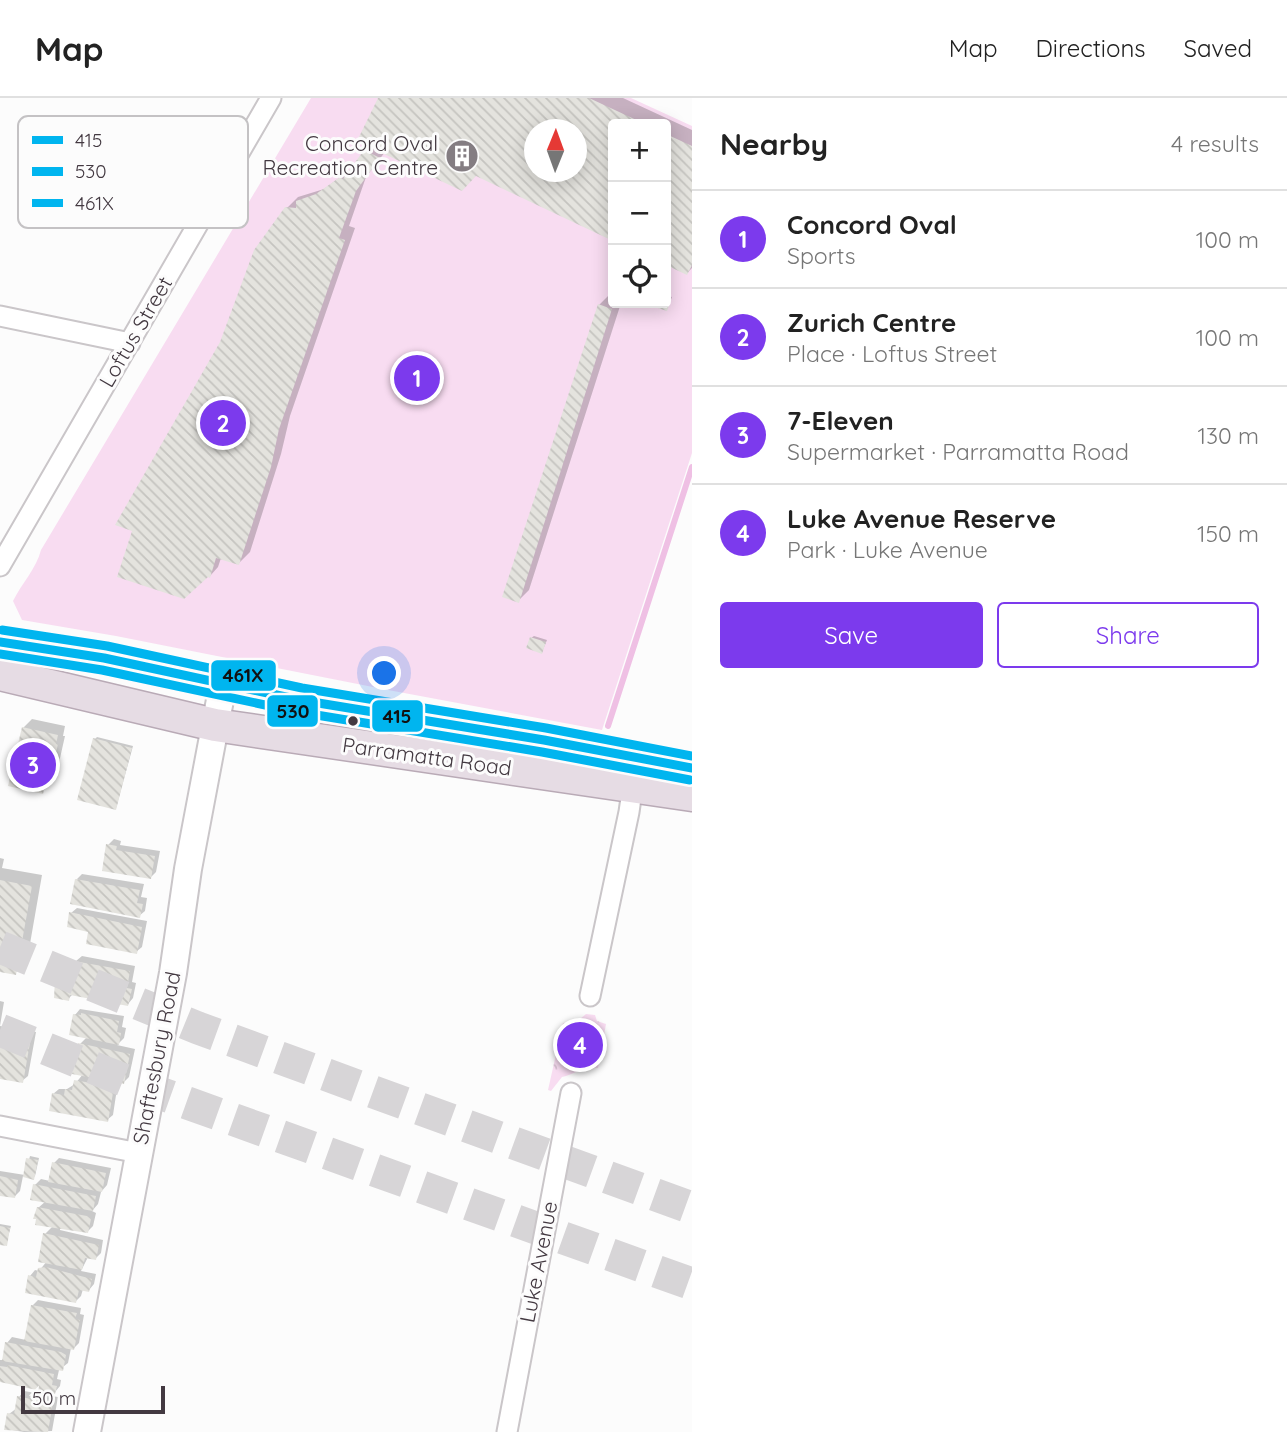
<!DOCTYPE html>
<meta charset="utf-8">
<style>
:root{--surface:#fff;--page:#f2f2f2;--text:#222;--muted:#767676;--line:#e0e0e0;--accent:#7c3aed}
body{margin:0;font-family:Quicksand,sans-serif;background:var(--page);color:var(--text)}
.controls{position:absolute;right:21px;top:21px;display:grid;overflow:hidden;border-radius:7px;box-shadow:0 4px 18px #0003}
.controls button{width:63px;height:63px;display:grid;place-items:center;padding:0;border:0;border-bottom:2px solid var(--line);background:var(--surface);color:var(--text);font:35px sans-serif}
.compass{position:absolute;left:524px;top:21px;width:63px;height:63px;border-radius:50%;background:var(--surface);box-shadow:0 4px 18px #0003;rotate:1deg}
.scale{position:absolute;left:21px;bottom:18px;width:144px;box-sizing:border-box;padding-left:7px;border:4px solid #433941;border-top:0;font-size:19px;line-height:24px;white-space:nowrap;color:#433941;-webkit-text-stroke:5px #fcfcfc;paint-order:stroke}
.you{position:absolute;left:385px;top:576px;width:24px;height:24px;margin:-18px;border:5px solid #fff;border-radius:50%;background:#1a73e8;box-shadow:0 0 0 10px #1a73e833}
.badge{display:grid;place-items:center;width:46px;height:46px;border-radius:50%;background:var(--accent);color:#fff;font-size:23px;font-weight:700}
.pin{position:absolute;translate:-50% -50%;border:4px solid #fff;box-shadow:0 2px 7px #0006}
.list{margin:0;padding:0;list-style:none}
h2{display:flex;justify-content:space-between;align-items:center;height:91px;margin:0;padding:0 28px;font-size:30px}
h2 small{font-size:23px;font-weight:400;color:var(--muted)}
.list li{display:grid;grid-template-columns:46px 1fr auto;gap:21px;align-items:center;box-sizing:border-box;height:98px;padding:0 28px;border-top:2px solid var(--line)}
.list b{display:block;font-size:26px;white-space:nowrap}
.list p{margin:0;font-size:23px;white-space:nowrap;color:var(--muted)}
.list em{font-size:23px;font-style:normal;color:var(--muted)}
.actions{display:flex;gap:14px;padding:21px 28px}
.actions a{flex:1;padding:16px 0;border:2px solid var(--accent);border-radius:7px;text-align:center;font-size:24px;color:var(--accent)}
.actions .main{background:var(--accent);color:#fff}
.icon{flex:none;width:38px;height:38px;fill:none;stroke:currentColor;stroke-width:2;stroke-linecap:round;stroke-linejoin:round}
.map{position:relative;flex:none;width:692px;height:1334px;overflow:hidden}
header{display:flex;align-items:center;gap:42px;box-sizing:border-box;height:98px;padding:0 35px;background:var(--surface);border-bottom:2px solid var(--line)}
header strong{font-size:33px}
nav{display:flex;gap:38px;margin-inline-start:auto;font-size:24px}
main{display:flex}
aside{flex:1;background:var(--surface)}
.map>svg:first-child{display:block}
</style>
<header>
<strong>Map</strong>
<nav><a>Map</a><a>Directions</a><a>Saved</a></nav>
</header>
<main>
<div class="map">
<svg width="692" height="1334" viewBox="0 0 692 1334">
<defs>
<pattern id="park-crowns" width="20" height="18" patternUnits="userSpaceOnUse" patternTransform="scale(1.75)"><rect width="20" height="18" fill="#f8dcf1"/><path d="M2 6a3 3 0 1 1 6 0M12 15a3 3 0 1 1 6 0" fill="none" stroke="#d6bed0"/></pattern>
<pattern id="building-back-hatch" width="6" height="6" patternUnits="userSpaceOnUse" patternTransform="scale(1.75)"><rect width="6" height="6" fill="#e4e3de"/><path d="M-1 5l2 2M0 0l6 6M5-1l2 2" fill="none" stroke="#c5c4c0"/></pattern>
</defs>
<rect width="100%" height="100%" fill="#fcfcfc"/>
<path fill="url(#park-crowns)" d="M 586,916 L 595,917 L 597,923 L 606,926 L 598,970 C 585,967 575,976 562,979 L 551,993 L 548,992 L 563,925 L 574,926 Z"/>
<path fill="#f8dcf1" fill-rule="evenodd" d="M 311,0 L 631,0 L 692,28 L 692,355 L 602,632 L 388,592 L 116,538 L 22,522 L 13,503 C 22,485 36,471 41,452 ZM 613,26 L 666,26 L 666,205 L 613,205 ZM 534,32 L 576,32 L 576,74 L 534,74 Z"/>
<path fill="#0003" fill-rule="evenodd" d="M 380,0 L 623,0 L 692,32 L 692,170 L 687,175 L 666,166 L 666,26 L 613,26 L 613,141 L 479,78 L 385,54 L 366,79 L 349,128 L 355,130 L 290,318 L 281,356 L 250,454 L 238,466 L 221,460 L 218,469 L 210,478 L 221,244 L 287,110 L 298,99 L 324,91 L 346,75 L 348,76 L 370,48 ZM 534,32 L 576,32 L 576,74 L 534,74 Z
M 610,196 L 613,197 L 613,205 L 621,205 L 529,492 L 518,503 L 599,207 Z
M 666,197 L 672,199 L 667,211 L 653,207 L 666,205 Z
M 534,538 L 547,542 L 542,554 L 531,540 Z
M 32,621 L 65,628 L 63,638 L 65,638 L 56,678 L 42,694 L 23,630 Z
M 97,639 L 133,648 L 116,710 L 95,641 Z
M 114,741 L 121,743 L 120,747 L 160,753 L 156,774 L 151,779 L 108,747 Z
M 0,760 L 4,761 L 2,770 L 42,777 L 27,863 L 15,875 L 0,872 Z
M 82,776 L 144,786 L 141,799 L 147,800 L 145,813 L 139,818 L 77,781 Z
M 77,810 L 147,823 L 142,849 L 136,854 L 90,832 L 71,815 Z
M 82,858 L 135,868 L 132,884 L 136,885 L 133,900 L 128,906 L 74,895 L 68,901 L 57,882 L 62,876 L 72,878 L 76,863 Z
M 0,903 L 4,904 L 0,928 L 5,929 L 4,934 L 10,929 L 36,934 L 28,978 L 22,983 L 0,979 L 2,943 L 0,945 Z
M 80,911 L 124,918 L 122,929 L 126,930 L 124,940 L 117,947 L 135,951 L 129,979 L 123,985 L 118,984 L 113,1017 L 107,1022 L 53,996 L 59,991 L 67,991 L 75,986 L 83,976 L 80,946 L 87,939 L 75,917 Z
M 30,1058 L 39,1060 L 35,1078 L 33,1080 L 23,1078 L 20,1093 L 15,1098 L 0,1096 L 0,1073 L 25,1077 Z
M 59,1060 L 111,1070 L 107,1087 L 101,1094 L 98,1106 L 92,1113 L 96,1115 L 93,1128 L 88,1133 L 60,1129 L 60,1132 L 103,1142 L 101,1155 L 95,1161 L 88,1159 L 81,1173 L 96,1176 L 94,1186 L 89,1192 L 83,1191 L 81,1198 L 76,1203 L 30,1178 L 35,1172 L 39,1173 L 47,1163 L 45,1136 L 53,1128 L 38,1110 L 46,1103 L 35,1087 L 41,1081 L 50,1083 L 54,1065 Z
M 0,1126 L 11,1128 L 6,1146 L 0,1145 Z
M 38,1202 L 81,1210 L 80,1216 L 84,1217 L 79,1245 L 74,1250 L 71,1250 L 68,1265 L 59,1272 L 57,1281 L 61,1282 L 60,1288 L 55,1294 L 46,1292 L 45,1297 L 58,1299 L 52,1333 L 24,1334 L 6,1331 L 9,1316 L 17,1310 L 19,1299 L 24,1293 L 36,1295 L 41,1291 L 0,1283 L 0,1262 L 4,1262 L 7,1245 L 12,1239 L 26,1242 L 32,1208 Z"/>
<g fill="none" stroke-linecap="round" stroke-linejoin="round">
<path stroke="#efc0e4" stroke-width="6" d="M 608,628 L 692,369"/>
</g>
<path fill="url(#building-back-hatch)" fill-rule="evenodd" d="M 378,0 L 589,0 L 645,26 L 613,26 L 613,143 L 476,78 L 462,93 L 357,43 ZM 534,32 L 576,32 L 576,74 L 534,74 Z
M 666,36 L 692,48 L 692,167 L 687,177 L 666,167 Z
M 364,52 L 380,60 L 356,93 L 339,140 L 345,142 L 279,331 L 271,369 L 239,467 L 216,460 L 210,480 L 208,479 L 184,501 L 117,479 L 132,433 L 115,427 L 220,244 L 254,152 L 285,109 L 296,110 L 296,103 L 316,96 L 340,79 L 343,81 Z
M 666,200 L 671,202 L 667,213 L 651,208 L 652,205 L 666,205 Z
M 598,206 L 612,211 L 519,505 L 502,499 Z
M 530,539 L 546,544 L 542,556 L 526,550 Z
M 22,629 L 58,637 L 56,646 L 58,646 L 48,689 L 45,688 L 43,696 L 8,688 Z
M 93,640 L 132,650 L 116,712 L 77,702 Z
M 106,746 L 117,748 L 116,752 L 155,758 L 151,781 L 102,773 Z
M 75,781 L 140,792 L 137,805 L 143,806 L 140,820 L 70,806 Z
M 0,782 L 32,788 L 16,877 L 0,874 Z
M 69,814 L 142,829 L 137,856 L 86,846 L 88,834 L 67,829 Z
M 74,863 L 130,873 L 127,890 L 132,891 L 128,908 L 70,897 L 69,903 L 54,900 L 55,881 L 67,883 L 68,880 L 71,880 Z
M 81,915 L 119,923 L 117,934 L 121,935 L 119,947 L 69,937 L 73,916 L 81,917 Z
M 2,933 L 31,939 L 23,985 L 0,981 L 0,946 Z
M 78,945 L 130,956 L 124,986 L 72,976 Z
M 74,982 L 114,989 L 108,1024 L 49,1013 L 52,995 L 64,997 L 65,991 L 72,992 Z
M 26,1060 L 38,1062 L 34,1082 L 23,1079 Z
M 52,1064 L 106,1075 L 102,1094 L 48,1084 Z
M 0,1078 L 18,1082 L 15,1100 L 0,1098 Z
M 33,1086 L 96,1098 L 93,1113 L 30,1102 Z
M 37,1109 L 87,1118 L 91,1121 L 88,1135 L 35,1127 L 36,1121 L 33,1121 Z
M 0,1128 L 10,1130 L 7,1148 L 0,1147 Z
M 43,1135 L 99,1147 L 96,1162 L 85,1160 L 82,1172 L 38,1164 Z
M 46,1169 L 92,1181 L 89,1194 L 79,1192 L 76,1205 L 25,1195 L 28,1177 L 36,1179 L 38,1170 Z
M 31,1207 L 77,1215 L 75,1221 L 80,1222 L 74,1252 L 24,1243 Z
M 5,1244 L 61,1254 L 66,1257 L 63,1273 L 2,1263 Z
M 7,1267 L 54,1276 L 52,1287 L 57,1288 L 55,1296 L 0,1284 L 0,1268 L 7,1269 Z
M 32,1297 L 41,1298 L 41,1302 L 53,1304 L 48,1334 L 4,1332 L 7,1315 L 14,1316 L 17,1298 L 31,1301 Z"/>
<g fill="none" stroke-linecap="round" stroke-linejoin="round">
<path stroke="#d7d5d7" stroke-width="33" stroke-dasharray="33 17" stroke-linecap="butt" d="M 0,849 L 198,930 L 692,1110
M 0,932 L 126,983 L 692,1186"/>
<defs>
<path id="minor" d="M 0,218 L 130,245
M 0,468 L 271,0
M 590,898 L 629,714 L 634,679
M 0,1028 L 139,1055
M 507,1334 L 571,995"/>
<path id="secondary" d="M 87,1334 L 173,875 L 188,771 L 223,586"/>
<path id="trunk" d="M 0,544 L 104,560 L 300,602 L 544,642 L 692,670
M 0,576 L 215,627 L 692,697"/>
</defs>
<use href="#minor" stroke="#cac6c9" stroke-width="23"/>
<use href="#secondary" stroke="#cac6c9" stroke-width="30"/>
<use href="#trunk" stroke="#b9aab6" stroke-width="35"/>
<use href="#minor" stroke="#fff" stroke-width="19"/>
<use href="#secondary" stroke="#fff" stroke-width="26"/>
<use href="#trunk" stroke="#e6dce4" stroke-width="32"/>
<defs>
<path id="bus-1" d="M 0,544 L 104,560 L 300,602 L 544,642 L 692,670"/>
<path id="bus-2" d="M 0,556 L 102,572 L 298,614 L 542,654 L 690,682"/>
<path id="bus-3" d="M 2,532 L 107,548 L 302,590 L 546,630 L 692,658"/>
</defs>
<use href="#bus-1" stroke="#fcfcfc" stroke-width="14"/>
<use href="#bus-2" stroke="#fcfcfc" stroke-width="14"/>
<use href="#bus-3" stroke="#fcfcfc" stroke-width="14"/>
<use href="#bus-1" stroke="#00b5ef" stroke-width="9"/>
<use href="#bus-2" stroke="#00b5ef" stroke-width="9"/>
<use href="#bus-3" stroke="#00b5ef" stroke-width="9"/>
</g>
<defs>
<symbol id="building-disc" viewBox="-11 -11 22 22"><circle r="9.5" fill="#847d82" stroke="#fcfcfc"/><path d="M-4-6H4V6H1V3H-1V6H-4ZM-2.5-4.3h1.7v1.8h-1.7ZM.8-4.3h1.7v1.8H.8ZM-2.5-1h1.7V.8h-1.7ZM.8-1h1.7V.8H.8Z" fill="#fff"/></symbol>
</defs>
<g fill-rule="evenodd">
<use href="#building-disc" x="443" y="39" width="38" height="38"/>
</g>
<circle fill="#433941" stroke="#fcfcfc" stroke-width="2.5" cx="353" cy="623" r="6"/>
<g text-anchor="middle" stroke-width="6" stroke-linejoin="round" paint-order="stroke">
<g font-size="21" fill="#433941" stroke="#fcfcfc" text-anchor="end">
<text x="438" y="53">Concord Oval<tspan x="438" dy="24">Recreation Centre</tspan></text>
</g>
<g font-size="21" fill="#433941" stroke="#fcfcfc">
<text transform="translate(136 234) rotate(-60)" y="7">Loftus Street</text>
<text transform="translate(427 659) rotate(8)" y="7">Parramatta Road</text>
<text transform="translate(157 960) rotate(-79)" y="7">Shaftesbury Road</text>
<text transform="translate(539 1164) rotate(-79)" y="7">Luke Avenue</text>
</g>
</g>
<rect x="18" y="18" width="230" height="112" rx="10" fill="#fcfcfc" stroke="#c4c2c4" stroke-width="2"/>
<rect x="32" y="38" width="31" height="8" fill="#00b5ef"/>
<rect x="32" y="69" width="31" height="9" fill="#00b5ef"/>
<rect x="32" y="101" width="31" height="8" fill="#00b5ef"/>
<g font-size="19" fill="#433941">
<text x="75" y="49">415</text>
<text x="75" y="80">530</text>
<text x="75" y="112">461X</text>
</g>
<g stroke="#fcfcfc" stroke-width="2.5">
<rect x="210" y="561" width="67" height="33" rx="7" fill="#00b5ef"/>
<rect x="266" y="596" width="53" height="34" rx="7" fill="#00b5ef"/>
<rect x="371" y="601" width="53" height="34" rx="7" fill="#00b5ef"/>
</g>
<g font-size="19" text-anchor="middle" font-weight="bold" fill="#111">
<text x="243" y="584">461X</text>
<text x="293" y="620">530</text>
<text x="397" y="625">415</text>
</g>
</svg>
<div class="controls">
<button>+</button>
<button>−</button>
<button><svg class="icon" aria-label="locate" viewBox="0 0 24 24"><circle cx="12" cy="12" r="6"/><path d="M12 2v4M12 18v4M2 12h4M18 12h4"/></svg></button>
</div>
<svg class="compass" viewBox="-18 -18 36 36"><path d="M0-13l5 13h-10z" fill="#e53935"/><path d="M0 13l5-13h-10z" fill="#767676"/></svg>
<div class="scale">50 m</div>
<div class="you"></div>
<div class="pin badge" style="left:417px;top:280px">1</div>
<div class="pin badge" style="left:223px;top:325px">2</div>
<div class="pin badge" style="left:33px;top:667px">3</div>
<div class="pin badge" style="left:580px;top:947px">4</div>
</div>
<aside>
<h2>Nearby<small>4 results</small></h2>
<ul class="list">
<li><span class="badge">1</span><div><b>Concord Oval</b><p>Sports</p></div><em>100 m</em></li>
<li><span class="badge">2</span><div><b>Zurich Centre</b><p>Place · Loftus Street</p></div><em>100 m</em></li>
<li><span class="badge">3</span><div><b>7-Eleven</b><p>Supermarket · Parramatta Road</p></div><em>130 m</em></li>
<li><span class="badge">4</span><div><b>Luke Avenue Reserve</b><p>Park · Luke Avenue</p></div><em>150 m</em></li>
</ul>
<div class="actions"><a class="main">Save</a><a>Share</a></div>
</aside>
</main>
